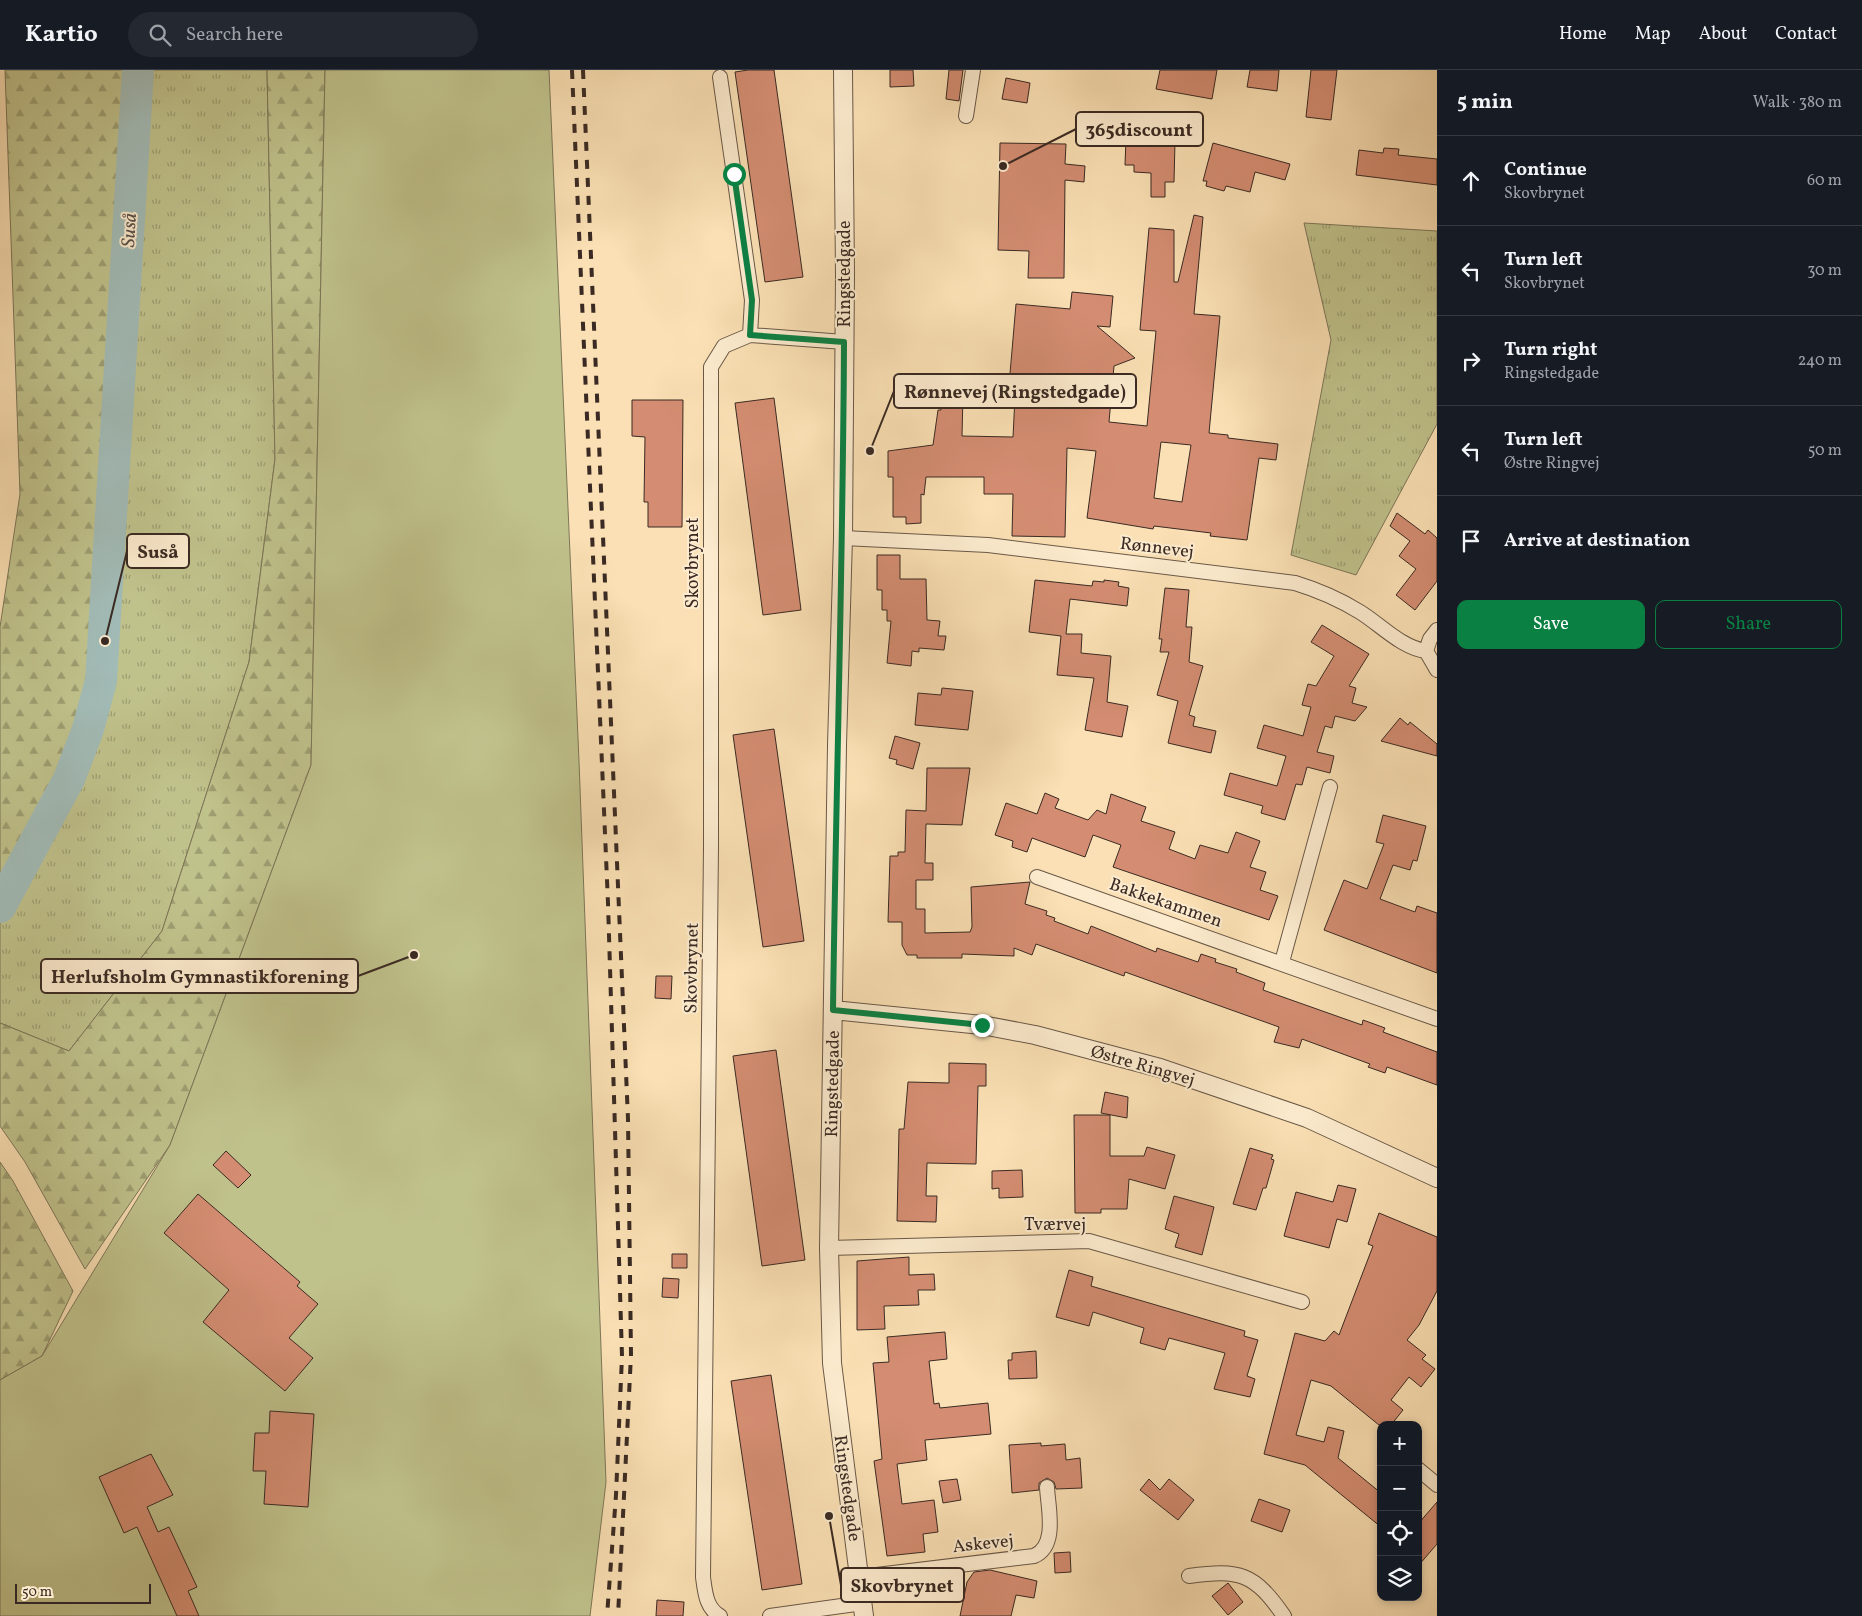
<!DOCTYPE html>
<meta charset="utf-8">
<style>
:root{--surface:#171b24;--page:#242831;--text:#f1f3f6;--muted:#9ea1a6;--line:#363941;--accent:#0b8043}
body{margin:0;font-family:Vollkorn,serif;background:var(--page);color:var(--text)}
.controls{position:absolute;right:15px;bottom:15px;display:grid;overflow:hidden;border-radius:10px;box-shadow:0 2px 8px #0003}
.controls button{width:45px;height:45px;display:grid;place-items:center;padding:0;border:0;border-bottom:1px solid var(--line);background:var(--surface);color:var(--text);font:25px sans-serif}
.scale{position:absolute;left:15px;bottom:12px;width:136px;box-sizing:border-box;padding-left:5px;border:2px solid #3a2a23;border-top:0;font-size:14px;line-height:18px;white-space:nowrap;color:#3a2a23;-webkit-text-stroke:4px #fcebce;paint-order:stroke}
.stop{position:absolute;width:15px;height:15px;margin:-11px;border:4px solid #0b8043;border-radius:50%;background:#fff}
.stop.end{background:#0b8043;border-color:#fff;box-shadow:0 1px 5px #0008}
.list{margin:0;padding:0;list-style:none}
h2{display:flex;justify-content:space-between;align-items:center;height:65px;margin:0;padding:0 20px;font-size:21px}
h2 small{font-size:16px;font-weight:400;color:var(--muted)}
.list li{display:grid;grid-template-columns:32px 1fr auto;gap:15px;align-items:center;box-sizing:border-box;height:90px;padding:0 20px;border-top:1px solid var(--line)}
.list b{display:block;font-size:19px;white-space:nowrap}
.list p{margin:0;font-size:16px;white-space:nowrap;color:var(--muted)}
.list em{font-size:16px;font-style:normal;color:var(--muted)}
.actions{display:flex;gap:10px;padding:15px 20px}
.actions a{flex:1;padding:11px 0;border:1px solid var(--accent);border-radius:10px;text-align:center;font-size:18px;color:var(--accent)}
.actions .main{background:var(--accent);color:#fff}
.icon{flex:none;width:28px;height:28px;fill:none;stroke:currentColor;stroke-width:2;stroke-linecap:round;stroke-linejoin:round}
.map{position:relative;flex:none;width:1437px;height:1546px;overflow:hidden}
header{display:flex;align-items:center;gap:30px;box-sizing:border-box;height:70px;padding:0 25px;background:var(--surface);border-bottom:1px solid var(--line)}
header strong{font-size:24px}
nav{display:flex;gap:28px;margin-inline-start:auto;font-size:18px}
.search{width:350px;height:45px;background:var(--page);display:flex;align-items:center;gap:12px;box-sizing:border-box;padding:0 18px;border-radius:28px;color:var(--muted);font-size:19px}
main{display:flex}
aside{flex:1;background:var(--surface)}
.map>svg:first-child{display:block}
</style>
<header>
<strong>Kartio</strong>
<div class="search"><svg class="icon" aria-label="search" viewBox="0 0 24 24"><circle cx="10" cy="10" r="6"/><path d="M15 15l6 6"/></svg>Search here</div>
<nav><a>Home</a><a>Map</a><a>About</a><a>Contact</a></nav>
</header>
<main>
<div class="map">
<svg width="1437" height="1546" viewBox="0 0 1437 1546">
<defs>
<pattern id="grass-tufts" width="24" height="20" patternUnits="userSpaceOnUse" patternTransform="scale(1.25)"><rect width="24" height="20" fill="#c0c28c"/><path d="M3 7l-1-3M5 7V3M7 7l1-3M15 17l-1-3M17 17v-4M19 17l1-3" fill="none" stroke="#9d9e72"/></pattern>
<pattern id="forest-firs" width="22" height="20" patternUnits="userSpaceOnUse" patternTransform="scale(1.25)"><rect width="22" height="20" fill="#c0c28c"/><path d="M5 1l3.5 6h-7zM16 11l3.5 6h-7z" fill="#9d9e72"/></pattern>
</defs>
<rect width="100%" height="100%" fill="#fae0b4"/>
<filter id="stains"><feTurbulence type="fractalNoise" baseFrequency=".004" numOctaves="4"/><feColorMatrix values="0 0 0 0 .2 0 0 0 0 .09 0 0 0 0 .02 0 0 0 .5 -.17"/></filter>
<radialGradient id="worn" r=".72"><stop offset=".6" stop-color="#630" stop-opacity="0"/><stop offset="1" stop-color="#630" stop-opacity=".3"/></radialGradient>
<path fill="url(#grass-tufts)" stroke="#7d7658" d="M 138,0 L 267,0 L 275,389 L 249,592 L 162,861 L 69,981 L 0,953 L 0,837 L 69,709 L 101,611 Z
M 1304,153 L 1437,161 L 1437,354 L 1356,505 L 1291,485 L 1331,270 Z"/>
<path fill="url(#forest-firs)" stroke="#7d7658" d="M 5,0 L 138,0 L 101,611 L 88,659 L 69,709 L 0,837 L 0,557 L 20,424 Z
M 267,0 L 325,0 L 311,695 L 170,1075 L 85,1199 L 25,1092 L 0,1056 L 0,953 L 69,981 L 162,861 L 249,592 L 275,389 Z
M 0,1092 L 13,1111 L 73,1221 L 42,1286 L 0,1310 Z"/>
<path fill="#c0c28c" stroke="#7d7658" d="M 325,0 L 549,0 L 579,691 L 606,1412 L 590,1546 L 0,1546 L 0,1310 L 42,1286 L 170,1075 L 311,695 Z"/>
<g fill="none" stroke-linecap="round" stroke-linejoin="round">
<path stroke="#a2bbb6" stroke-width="32" d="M 0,837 L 69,709 L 88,659 L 101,611 L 138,0"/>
</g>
<path fill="#d48d72" stroke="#3a2a23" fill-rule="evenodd" d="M 748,0 L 774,0 L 803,207 L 765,212 L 735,2 Z
M 890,0 L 913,0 L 914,16 L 890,17 Z
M 949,0 L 963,0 L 959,31 L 946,29 Z
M 1160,0 L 1217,0 L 1212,29 L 1156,19 Z
M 1250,0 L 1279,0 L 1277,21 L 1247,17 Z
M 1311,0 L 1337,0 L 1331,50 L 1306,47 Z
M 1006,8 L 1030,13 L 1027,33 L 1002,29 Z
M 1126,69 L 1175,71 L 1174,112 L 1165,112 L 1165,127 L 1151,127 L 1151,103 L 1134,102 L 1134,95 L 1125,95 Z
M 1000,73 L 1066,74 L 1065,94 L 1085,96 L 1084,112 L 1065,110 L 1064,208 L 1028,208 L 1029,181 L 998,180 Z
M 1213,73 L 1290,94 L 1285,110 L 1255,102 L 1250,122 L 1226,116 L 1224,121 L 1206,116 L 1207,111 L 1203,111 Z
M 1384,78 L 1399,79 L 1398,85 L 1437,89 L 1437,115 L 1356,105 L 1359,80 L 1383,83 Z
M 1194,145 L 1203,147 L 1194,244 L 1220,246 L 1209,363 L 1228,365 L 1228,368 L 1278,374 L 1276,390 L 1259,388 L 1247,470 L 1210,466 L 1211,463 L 1154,456 L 1153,459 L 1087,448 L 1096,381 L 1067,378 L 1065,467 L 1012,466 L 1013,424 L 984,424 L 984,407 L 926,407 L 924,425 L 921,424 L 921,453 L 906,454 L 906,447 L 893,447 L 893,407 L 888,407 L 888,381 L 933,375 L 938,340 L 941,340 L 941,324 L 963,324 L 962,366 L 1013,367 L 1015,327 L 1008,327 L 1016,234 L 1070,239 L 1072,222 L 1113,226 L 1110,257 L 1097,256 L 1135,288 L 1114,296 L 1109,352 L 1147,356 L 1156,261 L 1140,260 L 1149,158 L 1174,160 L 1174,212 L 1178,212 ZM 1161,372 L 1191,375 L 1182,432 L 1154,428 Z
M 774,328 L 801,540 L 763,545 L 735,333 Z
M 632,330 L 683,330 L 682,457 L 648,457 L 648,432 L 644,432 L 645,367 L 632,366 Z
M 1397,443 L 1425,464 L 1428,460 L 1437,468 L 1437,511 L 1415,540 L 1396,525 L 1416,499 L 1399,486 L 1410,471 L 1390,456 Z
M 877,485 L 900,485 L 900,509 L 926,509 L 927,550 L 940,551 L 938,566 L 946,566 L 944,580 L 919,578 L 919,582 L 912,581 L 911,596 L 887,593 L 891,551 L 887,551 L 887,540 L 882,540 L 882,520 L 877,520 Z
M 1035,510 L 1092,516 L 1093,511 L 1104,512 L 1104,510 L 1119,512 L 1118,516 L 1129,518 L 1127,536 L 1070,529 L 1066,564 L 1082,564 L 1081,583 L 1111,586 L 1107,632 L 1128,636 L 1122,667 L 1085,660 L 1094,608 L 1057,605 L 1061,566 L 1029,562 Z
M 1165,518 L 1189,520 L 1186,557 L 1192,557 L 1189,592 L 1203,596 L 1189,645 L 1195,647 L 1193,656 L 1216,661 L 1211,683 L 1168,673 L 1178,631 L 1157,625 L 1169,582 L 1160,582 L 1162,569 L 1159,569 Z
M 1322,555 L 1369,584 L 1349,616 L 1356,618 L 1352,633 L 1367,637 L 1355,651 L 1335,646 L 1332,658 L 1325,656 L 1317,682 L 1334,686 L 1330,703 L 1307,697 L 1302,715 L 1296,714 L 1285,750 L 1261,743 L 1263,736 L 1224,725 L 1230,703 L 1277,716 L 1286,686 L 1257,678 L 1264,655 L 1303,666 L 1311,637 L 1302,635 L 1308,614 L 1316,616 L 1334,586 L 1311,572 Z
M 942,618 L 973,621 L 968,660 L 915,655 L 918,623 L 941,625 Z
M 1400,648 L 1408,655 L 1410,652 L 1437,674 L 1437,686 L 1381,671 Z
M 774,659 L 804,871 L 763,877 L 733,665 Z
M 895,666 L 920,673 L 913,699 L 896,694 L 897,690 L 889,688 Z
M 927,698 L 970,698 L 962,755 L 926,754 L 925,793 L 933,793 L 933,810 L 916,810 L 916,839 L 925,839 L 925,863 L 970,862 L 972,857 L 971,817 L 1030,812 L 1025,834 L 1047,841 L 1046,845 L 1055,848 L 1054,851 L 1088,864 L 1091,856 L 1156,882 L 1157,878 L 1198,892 L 1201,884 L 1216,889 L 1215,892 L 1237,899 L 1236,902 L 1265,913 L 1263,920 L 1362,955 L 1363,950 L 1385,958 L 1383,962 L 1437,982 L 1437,1015 L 1387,997 L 1385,1003 L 1368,997 L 1370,994 L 1302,969 L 1299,978 L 1274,972 L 1279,957 L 1125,902 L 1124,906 L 1036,874 L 1032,885 L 1014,878 L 1014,886 L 962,884 L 962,888 L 917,888 L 917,885 L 907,885 L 902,875 L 902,852 L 888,852 L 890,786 L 898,786 L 898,782 L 905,782 L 906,740 L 926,741 Z
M 1045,723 L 1059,729 L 1055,738 L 1088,750 L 1097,740 L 1106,744 L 1111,724 L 1146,737 L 1141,751 L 1175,762 L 1169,779 L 1195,789 L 1200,775 L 1228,783 L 1236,762 L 1260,771 L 1250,797 L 1266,802 L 1260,820 L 1278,826 L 1269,850 L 1113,797 L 1121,775 L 1093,765 L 1085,787 L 1032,768 L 1027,782 L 1012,777 L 1013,771 L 995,765 L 1006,733 L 1037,744 Z
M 1383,745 L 1426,756 L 1417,791 L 1413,790 L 1410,800 L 1393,795 L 1380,829 L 1415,842 L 1417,836 L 1437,843 L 1437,903 L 1324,860 L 1344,810 L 1367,819 L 1384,774 L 1376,772 Z
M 656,906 L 672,906 L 671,929 L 655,928 Z
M 776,980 L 805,1190 L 762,1196 L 733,986 Z
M 949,993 L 986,994 L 986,1016 L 978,1016 L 976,1094 L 927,1093 L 926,1126 L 937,1126 L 936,1152 L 897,1151 L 899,1059 L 904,1059 L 908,1012 L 949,1013 Z
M 1105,1022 L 1128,1027 L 1127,1048 L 1101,1043 Z
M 1074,1045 L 1110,1045 L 1110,1086 L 1144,1086 L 1147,1077 L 1175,1085 L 1165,1119 L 1129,1109 L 1127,1139 L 1101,1139 L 1101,1143 L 1075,1143 Z
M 1250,1078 L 1273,1085 L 1271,1089 L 1274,1090 L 1266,1118 L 1263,1118 L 1256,1140 L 1233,1134 Z
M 226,1081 L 251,1105 L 238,1118 L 213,1095 Z
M 1022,1100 L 1023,1127 L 999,1128 L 999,1118 L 992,1119 L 992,1101 Z
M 1338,1115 L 1356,1119 L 1347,1152 L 1337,1149 L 1329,1178 L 1284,1166 L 1296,1122 L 1333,1132 Z
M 198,1124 L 300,1212 L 297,1216 L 318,1234 L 289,1268 L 313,1288 L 285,1321 L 203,1252 L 229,1220 L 164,1163 Z
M 1174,1126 L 1214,1137 L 1202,1185 L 1175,1177 L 1179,1164 L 1165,1159 Z
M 1379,1143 L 1437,1167 L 1437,1221 L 1419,1255 L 1407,1270 L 1426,1285 L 1422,1289 L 1435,1299 L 1421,1317 L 1409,1307 L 1391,1330 L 1403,1340 L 1391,1355 L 1379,1355 L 1331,1316 L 1311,1310 L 1296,1365 L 1324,1372 L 1328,1357 L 1344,1361 L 1338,1388 L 1381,1423 L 1381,1457 L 1305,1395 L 1264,1384 L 1295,1263 L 1325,1271 L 1334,1261 L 1339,1265 L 1373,1176 L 1368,1174 Z
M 672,1184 L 687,1184 L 687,1198 L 672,1198 Z
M 909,1187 L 909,1205 L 934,1204 L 935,1220 L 918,1220 L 919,1235 L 884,1236 L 885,1259 L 857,1260 L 857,1191 Z
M 1069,1200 L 1093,1207 L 1091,1216 L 1245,1261 L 1244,1266 L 1258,1270 L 1247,1306 L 1255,1309 L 1250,1327 L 1214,1319 L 1225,1283 L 1169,1268 L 1165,1280 L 1140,1273 L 1144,1258 L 1093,1242 L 1089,1256 L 1056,1247 Z
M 663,1208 L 679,1209 L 678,1228 L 662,1227 Z
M 945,1262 L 947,1289 L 929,1291 L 934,1334 L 939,1333 L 940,1338 L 988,1333 L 991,1364 L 925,1370 L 927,1390 L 897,1394 L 902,1434 L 934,1430 L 938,1462 L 923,1464 L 925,1482 L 887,1486 L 874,1391 L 882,1389 L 873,1293 L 889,1292 L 887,1267 Z
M 1036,1281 L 1037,1308 L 1009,1309 L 1008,1290 L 1012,1290 L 1012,1283 Z
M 771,1305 L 802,1514 L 762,1520 L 731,1311 Z
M 270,1341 L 314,1344 L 308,1437 L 264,1434 L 266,1401 L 253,1401 L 255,1363 L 269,1363 Z
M 1041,1373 L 1041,1376 L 1065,1374 L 1066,1390 L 1080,1388 L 1082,1418 L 1056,1419 L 1054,1412 L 1047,1408 L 1039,1413 L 1039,1420 L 1012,1423 L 1009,1375 Z
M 151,1384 L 173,1425 L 147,1437 L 158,1462 L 169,1457 L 197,1517 L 188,1521 L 199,1546 L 177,1546 L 137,1457 L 124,1463 L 99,1407 Z
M 957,1409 L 961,1430 L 943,1433 L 939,1411 Z
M 1149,1409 L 1160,1420 L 1169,1409 L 1194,1430 L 1178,1450 L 1140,1420 Z
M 1259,1429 L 1290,1440 L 1282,1462 L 1251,1451 Z
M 1437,1432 L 1437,1474 L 1418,1496 L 1418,1454 Z
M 1070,1482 L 1071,1502 L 1055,1503 L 1054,1483 Z
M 990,1500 L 1037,1511 L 1034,1528 L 1016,1525 L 1011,1546 L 960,1546 L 967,1512 L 974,1502 Z
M 1228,1513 L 1243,1532 L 1228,1545 L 1212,1526 Z
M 657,1530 L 684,1532 L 683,1546 L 656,1546 Z"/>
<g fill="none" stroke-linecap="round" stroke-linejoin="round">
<defs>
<path id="minor" d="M 720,7 L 752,230 L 750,265
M 966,46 L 973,0
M 843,468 L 988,475 L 1295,513 C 1318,520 1339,529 1360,542 C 1381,555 1402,578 1426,581 L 1437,600
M 1426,581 L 1430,569 L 1437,560
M 1037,807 L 1437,949
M 1282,892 L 1330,717
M 829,1178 L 1089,1171 L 1302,1232
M 1418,1399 L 1437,1415
M 1189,1506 C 1240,1499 1254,1503 1284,1546
M 860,1507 L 1034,1486 C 1058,1476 1048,1438 1047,1417
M 720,1546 C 706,1538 705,1522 703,1507 L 711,777 L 711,297 L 724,276 L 750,265 L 844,272
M 770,1546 L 863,1533"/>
<path id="tertiary" d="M 843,0 L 845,204 L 843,468 L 837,675 L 829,1178 L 832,1293 L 864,1546
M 833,940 L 982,955 L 1035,965 L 1160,998 L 1307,1048 L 1437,1108"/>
</defs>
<use href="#minor" stroke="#6a5847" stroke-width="16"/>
<use href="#tertiary" stroke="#6a5847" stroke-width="20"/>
<use href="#minor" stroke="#fcebce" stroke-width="14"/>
<use href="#tertiary" stroke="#fcebce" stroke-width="18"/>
<path stroke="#3a2a23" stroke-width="4" stroke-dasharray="9 9" stroke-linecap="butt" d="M 572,0 L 608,833 L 622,1286 L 616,1425 L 607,1546
M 583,0 L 628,1049 L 631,1285 L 618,1546"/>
</g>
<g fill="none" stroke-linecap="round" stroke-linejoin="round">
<path stroke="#0b8043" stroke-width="6" d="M 734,104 L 752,230 L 750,265 L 844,272 C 843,495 836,717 833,940 L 982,955"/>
</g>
<g text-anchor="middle" stroke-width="4" stroke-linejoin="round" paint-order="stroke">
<g font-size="18" fill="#3a2a23" stroke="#fcebce">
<text transform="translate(844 204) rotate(-90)" y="6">Ringstedgade</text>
<text transform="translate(1157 477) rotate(7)" y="6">Rønnevej</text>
<text transform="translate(692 493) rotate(-90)" y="6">Skovbrynet</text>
<text transform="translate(1166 832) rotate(19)" y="6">Bakkekammen</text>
<text transform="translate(691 898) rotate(-89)" y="6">Skovbrynet</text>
<text transform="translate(1143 995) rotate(16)" y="6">Østre Ringvej</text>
<text transform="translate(832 1014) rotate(-89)" y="6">Ringstedgade</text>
<text x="1055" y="1160">Tværvej</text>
<text transform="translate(848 1418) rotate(82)" y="6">Ringstedgade</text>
<text transform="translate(983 1473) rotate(-6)" y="6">Askevej</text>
</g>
<g font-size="19" font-style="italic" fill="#544e48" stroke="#fcebce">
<text transform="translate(128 160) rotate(-87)" y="7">Suså</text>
</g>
</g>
<path fill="none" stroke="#3a2a23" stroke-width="2" d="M1003 96L1076 59M870 381L894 321M105 571L127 481M414 885L358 906M829 1446L841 1515"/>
<g fill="#3a2a23" stroke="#fcebce" stroke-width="2">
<circle cx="1003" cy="96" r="5"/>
<circle cx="870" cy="381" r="5"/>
<circle cx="105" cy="571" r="5"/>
<circle cx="414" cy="885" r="5"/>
<circle cx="829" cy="1446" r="5"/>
</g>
<g fill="#fcebce" stroke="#3a2a23" stroke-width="2">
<rect x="1076" y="42" width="127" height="34" rx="5"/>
<rect x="894" y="304" width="242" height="34" rx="5"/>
<rect x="127" y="464" width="62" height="34" rx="5"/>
<rect x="41" y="889" width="317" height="34" rx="5"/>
<rect x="841" y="1498" width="123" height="34" rx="5"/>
</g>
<g font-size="19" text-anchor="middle" font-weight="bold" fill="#3a2a23">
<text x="1139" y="66">365discount</text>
<text x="1015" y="328">Rønnevej (Ringstedgade)</text>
<text x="158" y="488">Suså</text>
<text x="200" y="913">Herlufsholm Gymnastikforening</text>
<text x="902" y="1522">Skovbrynet</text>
</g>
<rect width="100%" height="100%" filter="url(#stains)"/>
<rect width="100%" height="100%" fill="url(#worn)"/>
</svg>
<div class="controls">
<button>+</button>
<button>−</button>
<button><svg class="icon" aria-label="locate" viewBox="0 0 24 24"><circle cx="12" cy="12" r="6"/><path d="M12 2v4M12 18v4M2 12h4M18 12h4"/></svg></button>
<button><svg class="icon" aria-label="layers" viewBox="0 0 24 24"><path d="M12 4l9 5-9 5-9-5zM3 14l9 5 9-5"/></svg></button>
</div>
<div class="scale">50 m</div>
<div class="stop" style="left:734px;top:104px"></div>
<div class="stop end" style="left:982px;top:955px"></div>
</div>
<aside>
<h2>5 min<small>Walk · 380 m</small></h2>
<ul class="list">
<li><svg class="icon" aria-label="ahead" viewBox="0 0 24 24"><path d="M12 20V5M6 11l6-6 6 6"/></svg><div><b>Continue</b><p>Skovbrynet</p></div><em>60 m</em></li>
<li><svg class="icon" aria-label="left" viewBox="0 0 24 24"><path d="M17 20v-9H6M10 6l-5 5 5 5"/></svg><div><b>Turn left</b><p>Skovbrynet</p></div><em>30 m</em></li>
<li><svg class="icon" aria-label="right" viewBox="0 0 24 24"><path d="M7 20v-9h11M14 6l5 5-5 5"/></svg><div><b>Turn right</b><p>Ringstedgade</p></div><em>240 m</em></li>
<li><svg class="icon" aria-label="left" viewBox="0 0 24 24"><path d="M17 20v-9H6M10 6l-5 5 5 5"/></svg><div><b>Turn left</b><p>Østre Ringvej</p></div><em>50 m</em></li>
<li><svg class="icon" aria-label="arrive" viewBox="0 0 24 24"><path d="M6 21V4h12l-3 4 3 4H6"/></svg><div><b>Arrive at destination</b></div></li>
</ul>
<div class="actions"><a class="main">Save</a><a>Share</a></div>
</aside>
</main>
